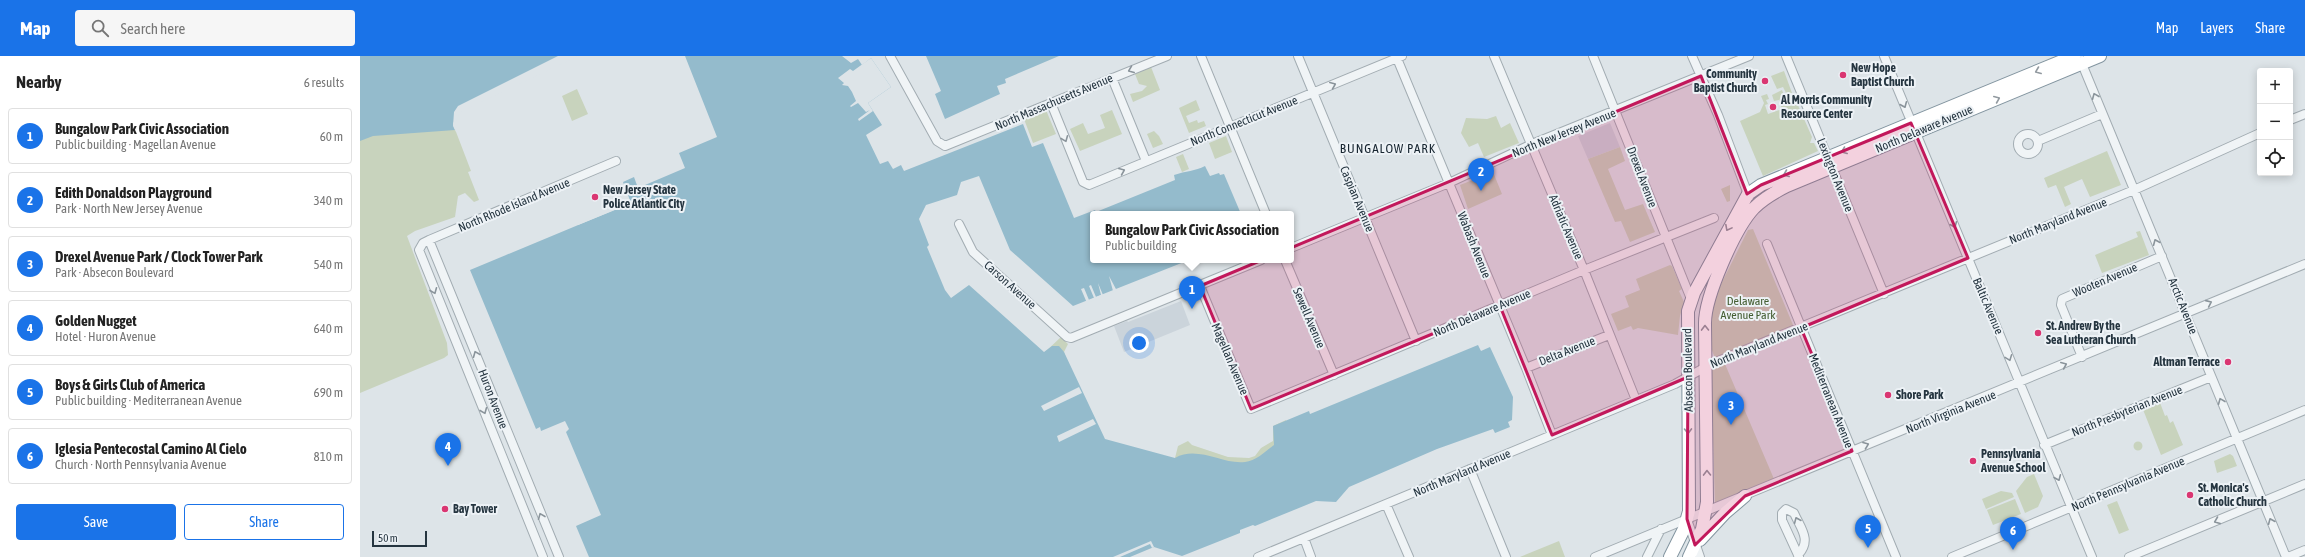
<!DOCTYPE html>
<meta charset="utf-8">
<style>
:root{--surface:#fff;--page:#f6f6f6;--text:#222;--muted:#767676;--line:#e0e0e0;--accent:#1a73e8}
body{margin:0;font-family:"Asap Condensed",sans-serif;background:var(--page);color:var(--text)}
.controls{position:absolute;right:12px;top:12px;display:grid;overflow:hidden;border-radius:4px;box-shadow:0 2px 10px #0003}
.controls button{width:36px;height:36px;display:grid;place-items:center;padding:0;border:0;border-bottom:1px solid var(--line);background:var(--surface);color:var(--text);font:20px sans-serif}
.scale{position:absolute;left:12px;bottom:10px;width:55px;box-sizing:border-box;padding-left:4px;border:2px solid #253540;border-top:0;font-size:11px;line-height:14px;white-space:nowrap;color:#253540;-webkit-text-stroke:3px #edf2f6;paint-order:stroke}
.you{position:absolute;left:779px;top:287px;width:14px;height:14px;margin:-10px;border:3px solid #fff;border-radius:50%;background:#1a73e8;box-shadow:0 0 0 6px #1a73e833}
.badge{display:grid;place-items:center;width:26px;height:26px;border-radius:50%;background:var(--accent);color:#fff;font-size:13px;font-weight:700}
.pin{position:absolute;translate:-50% -33px;filter:drop-shadow(0 1px 2px #0008)}
.pin::after{content:'';position:absolute;top:21px;width:14px;height:12px;background:inherit;clip-path:polygon(0 0,100% 0,50% 100%)}
.popup{position:absolute;left:730px;top:155px;width:204px;height:52px;box-sizing:border-box;display:grid;place-content:center;border-radius:4px;background:var(--surface);filter:drop-shadow(0 1px 3px #0005);font-size:13px;white-space:nowrap;color:var(--muted)}
.popup b{font-size:15px;color:var(--text)}
.popup::after{content:'';position:absolute;left:50%;top:100%;margin-left:-8px;border:8px solid transparent;border-top-color:var(--surface)}
.list{margin:0;padding:0;list-style:none}
h2{display:flex;justify-content:space-between;align-items:center;height:52px;margin:0;padding:0 16px;font-size:17px}
h2 small{font-size:13px;font-weight:400;color:var(--muted)}
.list li{display:grid;grid-template-columns:26px 1fr auto;gap:12px;align-items:center;box-sizing:border-box;height:56px;margin:0 8px 8px;padding:0 8px;border:1px solid var(--line);border-radius:4px}
.list b{display:block;font-size:15px;white-space:nowrap}
.list p{margin:0;font-size:13px;white-space:nowrap;color:var(--muted)}
.list em{font-size:13px;font-style:normal;color:var(--muted)}
.actions{display:flex;gap:8px;padding:12px 16px}
.actions a{flex:1;padding:9px 0;border:1px solid var(--accent);border-radius:4px;text-align:center;font-size:14px;color:var(--accent)}
.actions .main{background:var(--accent);color:#fff}
.icon{flex:none;width:22px;height:22px;fill:none;stroke:currentColor;stroke-width:2;stroke-linecap:round;stroke-linejoin:round}
.map{position:relative;flex:none;width:1945px;height:501px;overflow:hidden}
header{display:flex;align-items:center;gap:24px;box-sizing:border-box;height:56px;padding:0 20px;background:var(--accent);color:#fff}
header strong{font-size:19px}
nav{display:flex;gap:22px;margin-inline-start:auto;font-size:14px}
.search{width:280px;height:36px;background:var(--page);display:flex;align-items:center;gap:10px;box-sizing:border-box;padding:0 14px;border-radius:4px;color:var(--muted);font-size:15px}
main{display:flex}
aside{flex:1;background:var(--surface)}
.map>svg:first-child{display:block}
</style>
<header>
<strong>Map</strong>
<div class="search"><svg class="icon" aria-label="search" viewBox="0 0 24 24"><circle cx="10" cy="10" r="6"/><path d="M15 15l6 6"/></svg>Search here</div>
<nav><a>Map</a><a>Layers</a><a>Share</a></nav>
</header>
<main>
<aside>
<h2>Nearby<small>6 results</small></h2>
<ul class="list">
<li><span class="badge">1</span><div><b>Bungalow Park Civic Association</b><p>Public building · Magellan Avenue</p></div><em>60 m</em></li>
<li><span class="badge">2</span><div><b>Edith Donaldson Playground</b><p>Park · North New Jersey Avenue</p></div><em>340 m</em></li>
<li><span class="badge">3</span><div><b>Drexel Avenue Park / Clock Tower Park</b><p>Park · Absecon Boulevard</p></div><em>540 m</em></li>
<li><span class="badge">4</span><div><b>Golden Nugget</b><p>Hotel · Huron Avenue</p></div><em>640 m</em></li>
<li><span class="badge">5</span><div><b>Boys &amp; Girls Club of America</b><p>Public building · Mediterranean Avenue</p></div><em>690 m</em></li>
<li><span class="badge">6</span><div><b>Iglesia Pentecostal Camino Al Cielo</b><p>Church · North Pennsylvania Avenue</p></div><em>810 m</em></li>
</ul>
<div class="actions"><a class="main">Save</a><a>Share</a></div>
</aside>
<div class="map">
<svg width="1945" height="501" viewBox="0 0 1945 501">
<rect width="100%" height="100%" fill="#dde4e8"/>
<path fill="#cbd4db" d="M 1250,67 L 1260,91 L 1228,103 L 1218,80 Z
M 821,245 L 830,269 L 764,296 L 754,270 L 767,265 L 768,266 Z"/>
<path fill="#c8d3bd" d="M 791,11 L 800,34 L 773,46 L 770,38 L 782,35 L 787,30 L 779,28 L 775,18 Z
M 1424,15 L 1432,37 L 1427,39 L 1423,31 L 1417,33 L 1411,20 Z
M 217,33 L 228,58 L 212,65 L 202,40 Z
M 1422,34 L 1428,50 L 1437,47 L 1452,81 L 1450,87 L 1454,87 L 1458,95 L 1403,120 L 1380,65 L 1400,56 L 1404,47 L 1401,40 L 1407,38 L 1409,43 L 1406,44 L 1408,48 L 1405,49 L 1408,58 L 1422,53 L 1419,44 L 1414,45 L 1412,39 Z
M 836,44 L 840,54 L 826,60 L 829,67 L 837,64 L 838,67 L 844,65 L 846,70 L 829,77 L 819,52 Z
M 686,54 L 696,78 L 673,87 L 664,63 Z
M 752,54 L 762,78 L 720,95 L 710,73 L 723,67 L 728,78 L 745,72 L 740,59 Z
M 0,59 L 93,68 L 111,115 L 108,116 L 119,144 L 114,146 L 105,137 L 98,140 L 95,161 L 55,175 L 47,180 L 87,287 L 88,299 L 84,302 L 0,337 Z
M 1136,60 L 1141,72 L 1150,67 L 1159,87 L 1124,101 L 1118,87 L 1109,91 L 1101,77 L 1106,62 L 1127,63 Z
M 794,75 L 799,80 L 803,88 L 793,92 L 787,78 Z
M 866,80 L 872,96 L 855,103 L 849,87 Z
M 1260,91 L 1265,105 L 1248,113 L 1265,154 L 1283,148 L 1295,176 L 1270,186 L 1261,165 L 1255,166 L 1228,103 Z
M 1747,95 L 1761,129 L 1730,141 L 1722,123 L 1704,131 L 1711,148 L 1705,151 L 1696,129 L 1688,132 L 1684,122 Z
M 823,98 L 829,113 L 822,116 L 816,101 Z
M 1133,116 L 1142,138 L 1108,153 L 1100,129 Z
M 1370,129 L 1370,145 L 1367,146 L 1361,133 Z
M 1393,173 L 1433,269 L 1431,273 L 1355,302 L 1351,292 L 1351,257 L 1355,240 L 1388,174 Z
M 1780,175 L 1789,199 L 1742,217 L 1735,199 L 1778,181 L 1776,176 Z
M 1310,209 L 1312,210 L 1322,233 L 1319,235 L 1324,246 L 1320,260 L 1318,279 L 1278,272 L 1273,274 L 1271,270 L 1258,275 L 1251,258 L 1269,251 L 1265,240 L 1280,234 L 1276,223 Z
M 701,281 L 708,288 L 704,296 L 706,302 L 685,296 Z
M 1365,308 L 1414,423 L 1355,449 L 1351,315 L 1353,312 Z
M 1799,344 L 1805,360 L 1807,359 L 1810,367 L 1813,365 L 1823,389 L 1801,399 L 1782,351 Z
M 926,364 L 927,371 L 901,413 L 815,402 L 818,390 L 828,385 L 832,389 L 868,401 L 889,402 L 895,400 L 901,392 L 913,385 L 913,370 Z
M1773.5 390a4.5 4.5 0 1 1 9 0a4.5 4.5 0 1 1-9 0Z
M 1870,398 L 1873,400 L 1877,410 L 1857,417 L 1854,405 Z
M 1674,418 L 1683,440 L 1678,451 L 1665,457 L 1656,435 L 1667,421 Z
M 1641,435 L 1652,437 L 1654,441 L 1626,453 L 1622,443 Z
M 1655,443 L 1661,458 L 1633,469 L 1627,454 Z
M 1757,445 L 1769,474 L 1759,478 L 1747,449 Z
M 1199,485 L 1205,501 L 1160,501 Z"/>
<path fill="#94bbcc" d="M 0,0 L 216,0 L 98,55 L 93,68 L 95,74 L 13,80 L 0,85 Z
M 325,0 L 482,0 L 491,7 L 498,3 L 502,9 L 511,2 L 531,31 L 508,47 L 522,69 L 506,79 L 520,108 L 528,105 L 533,113 L 541,109 L 544,115 L 663,68 L 672,91 L 683,87 L 714,162 L 735,154 L 736,156 L 815,124 L 814,119 C 826,115 835,115 845,110 L 850,120 L 859,117 L 860,119 L 864,118 L 881,158 L 733,158 L 733,204 L 829,204 L 713,250 L 650,194 L 619,120 L 601,126 L 597,139 L 566,149 L 559,163 L 569,189 L 567,191 L 585,234 L 591,242 L 609,229 L 684,296 L 692,290 L 699,290 L 704,296 L 745,383 L 815,402 C 838,389 863,409 885,406 C 896,405 906,395 914,389 L 913,370 L 949,355 L 950,358 L 1118,289 L 1121,295 L 1130,291 L 1153,341 L 1152,364 L 1148,366 L 1150,371 L 1135,377 L 1133,373 L 1077,393 L 989,431 L 976,446 L 956,445 L 895,470 L 893,469 L 880,474 L 880,477 L 822,500 L 794,491 L 770,501 L 229,501 L 216,470 L 241,459 L 206,376 L 209,373 L 205,365 L 181,375 L 180,371 L 176,373 L 110,214 L 271,147 L 263,126 L 274,121 L 278,132 L 325,112 L 319,97 L 357,81 Z
M 566,0 L 699,0 L 645,23 L 646,27 L 637,30 L 640,38 L 585,63 L 575,38 L 581,35 Z"/>
<path fill="#dde4e8" d="M 198,0 L 218,0 L 100,56 L 95,68 L 96,76 L 93,70 L 94,56 L 98,50 Z
M 511,2 L 531,31 L 508,47 L 513,55 L 499,65 L 498,63 L 510,54 L 506,56 L 498,47 L 491,51 L 490,50 L 496,45 L 492,36 L 488,30 L 482,29 L 484,27 L 478,22 L 490,13 L 493,15 Z
M 267,147 L 267,149 L 250,156 L 218,169 L 217,167 Z
M 749,220 L 757,235 L 727,247 L 721,233 L 724,232 L 729,244 L 734,242 L 729,230 L 731,229 L 736,241 L 741,239 L 738,227 L 743,239 L 753,235 Z
M 719,331 L 722,337 L 684,355 L 681,350 Z
M 733,363 L 736,368 L 699,386 L 697,380 Z
M 791,485 L 794,491 L 792,492 L 790,488 L 760,501 L 753,501 Z"/>
<g fill="none" stroke-linecap="round" stroke-linejoin="round">
<defs>
<path id="minor" d="M 530,0 L 577,85 L 585,90 L 807,0
M 841,0 L 906,158
M 938,0 L 1056,285
M 1036,0 L 1166,312 L 1192,379
M 1134,0 L 1224,214 L 1276,344
M 1233,0 L 1331,243
M 1332,0 L 1358,59 L 1389,141
M 1426,0 L 1524,238
M 1524,0 L 1732,501
M 1720,3 L 1926,501
M 752,22 L 786,105
M 691,47 L 723,126 L 729,129 L 1042,0
M 1930,64 L 1945,58
M1658 88a10 10 0 1 1 20 0a10 10 0 1 1-20 0Z
M 1678,85 L 1742,58
M 599,168 L 613,196 L 707,281 L 711,282 L 901,204
M 69,184 L 199,501
M 1407,188 L 1536,501
M 931,192 L 1089,127 L 1172,88 L 1389,0
M 925,204 L 974,319
M 840,230 L 891,353 L 1224,214 L 1354,162
M 1722,301 L 1701,249 L 1702,243 L 1802,200
M 1166,312 L 1249,279
M 1684,389 L 1851,321
M 1110,413 L 1146,501
M 1026,448 L 1049,501
M 1328,466 L 1340,501
M 944,482 L 951,501
M 1438,499 C 1452,484 1441,473 1434,457 L 1426,453 L 1422,457 L 1422,464 L 1439,501
M 183,501 L 59,194 L 63,187 L 69,184 L 256,105
M 898,501 L 1315,328 L 1353,307 L 1774,134 L 1900,77
M 1235,501 L 1945,208
M 1287,501 L 1301,473
M 1592,501 L 1945,354
M 1769,501 L 1945,428
M 1928,501 L 1945,494"/>
<path id="highway" d="M 1340,484 L 1365,457 L 1385,440
M 1310,501 L 1324,473 L 1329,455 L 1328,255 L 1334,237 L 1388,138 L 1401,129 L 1714,0
M 1329,501 L 1342,473 L 1347,446 L 1345,269 C 1344,242 1375,172 1394,152 C 1404,142 1415,136 1427,130 L 1740,0"/>
</defs>
<use href="#minor" stroke="#a2acb2" stroke-width="10"/>
<use href="#highway" stroke="#8395a0" stroke-width="14"/>
<use href="#minor" stroke="#f0f4f6" stroke-width="8"/>
<use href="#highway" stroke="#fff" stroke-width="12"/>
</g>
<defs><path id="oneway-chevron" d="M-2-3.5L2.5 0L-2 3.5" fill="none" stroke-width="1.6" stroke-linecap="round" stroke-linejoin="round"/></defs>
<g stroke="#8a949b">
<use href="#oneway-chevron" transform="translate(771 14) rotate(158)"/>
<use href="#oneway-chevron" transform="translate(973 29) rotate(-23)"/>
<use href="#oneway-chevron" transform="translate(1735 40) rotate(-112)"/>
<use href="#oneway-chevron" transform="translate(1544 49) rotate(67)"/>
<use href="#oneway-chevron" transform="translate(705 83) rotate(68)"/>
<use href="#oneway-chevron" transform="translate(762 115) rotate(-23)"/>
<use href="#oneway-chevron" transform="translate(1594 169) rotate(67)"/>
<use href="#oneway-chevron" transform="translate(1796 186) rotate(-113)"/>
<use href="#oneway-chevron" transform="translate(74 235) rotate(68)"/>
<use href="#oneway-chevron" transform="translate(1849 247) rotate(-24)"/>
<use href="#oneway-chevron" transform="translate(116 298) rotate(-112)"/>
<use href="#oneway-chevron" transform="translate(1649 302) rotate(69)"/>
<use href="#oneway-chevron" transform="translate(1704 309) rotate(-23)"/>
<use href="#oneway-chevron" transform="translate(1861 345) rotate(-112)"/>
<use href="#oneway-chevron" transform="translate(124 355) rotate(68)"/>
<use href="#oneway-chevron" transform="translate(1506 389) rotate(-21)"/>
<use href="#oneway-chevron" transform="translate(1698 422) rotate(67)"/>
<use href="#oneway-chevron" transform="translate(181 460) rotate(-112)"/>
<use href="#oneway-chevron" transform="translate(1437 464) rotate(-113)"/>
<use href="#oneway-chevron" transform="translate(1857 465) rotate(158)"/>
<use href="#oneway-chevron" transform="translate(1911 465) rotate(-113)"/>
</g>
<g stroke="#929aa0">
<use href="#oneway-chevron" transform="translate(1678 15) rotate(158)"/>
<use href="#oneway-chevron" transform="translate(1637 43) rotate(-23)"/>
<use href="#oneway-chevron" transform="translate(1484 95) rotate(158)"/>
<use href="#oneway-chevron" transform="translate(1426 118) rotate(158)"/>
<use href="#oneway-chevron" transform="translate(1368 172) rotate(118)"/>
<use href="#oneway-chevron" transform="translate(1345 272) rotate(-91)"/>
<use href="#oneway-chevron" transform="translate(1328 375) rotate(89)"/>
<use href="#oneway-chevron" transform="translate(1347 417) rotate(-91)"/>
</g>
<path fill="#c2185b" fill-opacity="0.2" stroke="#c2185b" stroke-width="3" stroke-linejoin="round" d="M 1341,20 L 1387,138 L 1401,129 L 1551,67 L 1608,202 L 1441,272 L 1492,395 L 1385,440 L 1335,489 L 1327,463 L 1328,321 L 1192,379 L 1140,250 L 891,353 L 840,230 Z"/>
<g fill="#da3672" stroke="#edf2f6" stroke-width="1.5">
<circle cx="1483" cy="19" r="4"/>
<circle cx="1405" cy="25" r="4"/>
<circle cx="1413" cy="51" r="4"/>
<circle cx="235" cy="141" r="4"/>
<circle cx="1678" cy="277" r="4"/>
<circle cx="1868" cy="306" r="4"/>
<circle cx="1528" cy="339" r="4"/>
<circle cx="1613" cy="405" r="4"/>
<circle cx="1830" cy="439" r="4"/>
<circle cx="85" cy="453" r="4"/>
</g>
<g text-anchor="middle" stroke-width="4" stroke-linejoin="round" paint-order="stroke">
<g font-size="12" font-weight="bold" fill="#253540" stroke="#edf2f6" text-anchor="start">
<text x="1491" y="16">New Hope<tspan x="1491" dy="14">Baptist Church</tspan></text>
<text x="1397" y="22" text-anchor="end">Community<tspan x="1397" dy="14">Baptist Church</tspan></text>
<text x="1421" y="48">Al Morris Community<tspan x="1421" dy="14">Resource Center</tspan></text>
<text x="243" y="138">New Jersey State<tspan x="243" dy="14">Police Atlantic City</tspan></text>
<text x="1686" y="274">St. Andrew By the<tspan x="1686" dy="14">Sea Lutheran Church</tspan></text>
<text x="1860" y="310" text-anchor="end">Altman Terrace</text>
<text x="1536" y="343">Shore Park</text>
<text x="1621" y="402">Pennsylvania<tspan x="1621" dy="14">Avenue School</tspan></text>
<text x="1838" y="436">St. Monica's<tspan x="1838" dy="14">Catholic Church</tspan></text>
<text x="93" y="457">Bay Tower</text>
</g>
<g font-size="12" fill="#253540" stroke="#edf2f6">
<text transform="translate(694 46) rotate(-23)" y="4">North Massachusetts Avenue</text>
<text transform="translate(884 65) rotate(-22)" y="4">North Connecticut Avenue</text>
<text transform="translate(1564 73) rotate(-23)" y="4">North Delaware Avenue</text>
<text transform="translate(1204 77) rotate(-22)" y="4">North New Jersey Avenue</text>
<text transform="translate(1475 119) rotate(68)" y="4">Lexington Avenue</text>
<text transform="translate(1282 121) rotate(69)" y="4">Drexel Avenue</text>
<text transform="translate(997 143) rotate(67)" y="4">Caspian Avenue</text>
<text transform="translate(154 149) rotate(-23)" y="4">North Rhode Island Avenue</text>
<text transform="translate(1698 165) rotate(-22)" y="4">North Maryland Avenue</text>
<text transform="translate(1206 171) rotate(67)" y="4">Adriatic Avenue</text>
<text transform="translate(1114 189) rotate(68)" y="4">Wabash Avenue</text>
<text transform="translate(1745 224) rotate(-23)" y="4">Wooten Avenue</text>
<text transform="translate(650 229) rotate(42)" y="4">Carson Avenue</text>
<text transform="translate(1628 250) rotate(67)" y="4">Baltic Avenue</text>
<text transform="translate(1823 250) rotate(68)" y="4">Arctic Avenue</text>
<text transform="translate(1122 257) rotate(-23)" y="4">North Delaware Avenue</text>
<text transform="translate(949 262) rotate(67)" y="4">Sewell Avenue</text>
<text transform="translate(1399 289) rotate(-22)" y="4">North Maryland Avenue</text>
<text transform="translate(1207 295) rotate(-22)" y="4">Delta Avenue</text>
<text transform="translate(870 303) rotate(67)" y="4">Magellan Avenue</text>
<text transform="translate(1328 314) rotate(-91)" y="4">Absecon Boulevard</text>
<text transform="translate(133 343) rotate(69)" y="4">Huron Avenue</text>
<text transform="translate(1471 345) rotate(68)" y="4">Mediterranean Avenue</text>
<text transform="translate(1767 355) rotate(-22)" y="4">North Presbyterian Avenue</text>
<text transform="translate(1591 356) rotate(-22)" y="4">North Virginia Avenue</text>
<text transform="translate(1102 417) rotate(-23)" y="4">North Maryland Avenue</text>
<text transform="translate(1768 428) rotate(-23)" y="4">North Pennsylvania Avenue</text>
</g>
<g font-size="12" fill="#435d31" stroke="#edf2f6">
<text x="1388" y="249">Delaware<tspan x="1388" dy="14">Avenue Park</tspan></text>
</g>
<g font-size="13" letter-spacing="1" fill="#182631" stroke="#edf2f6">
<text x="1028" y="97">BUNGALOW PARK</text>
</g>
</g>
</svg>
<div class="controls">
<button>+</button>
<button>−</button>
<button><svg class="icon" aria-label="locate" viewBox="0 0 24 24"><circle cx="12" cy="12" r="6"/><path d="M12 2v4M12 18v4M2 12h4M18 12h4"/></svg></button>
</div>
<div class="scale">50 m</div>
<div class="you"></div>
<div class="pin badge" style="left:832px;top:253px">1</div>
<div class="popup"><b>Bungalow Park Civic Association</b>Public building</div>
<div class="pin badge" style="left:1121px;top:135px">2</div>
<div class="pin badge" style="left:1371px;top:369px">3</div>
<div class="pin badge" style="left:88px;top:410px">4</div>
<div class="pin badge" style="left:1508px;top:492px">5</div>
<div class="pin badge" style="left:1653px;top:494px">6</div>
</div>
</main>
